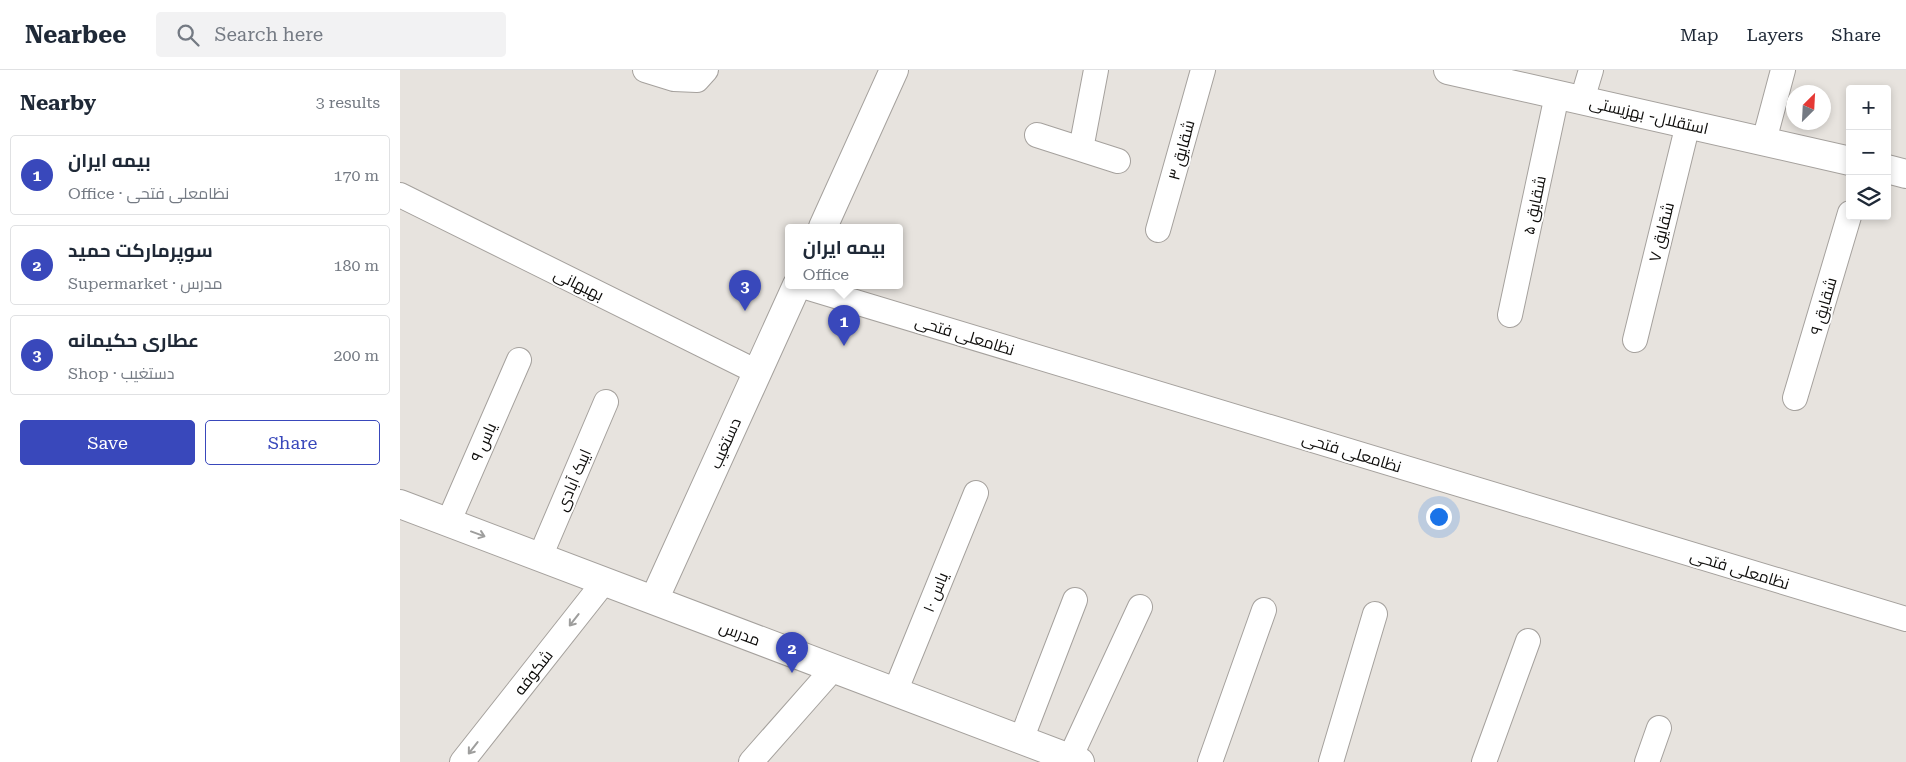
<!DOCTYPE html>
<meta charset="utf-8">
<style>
:root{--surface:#fff;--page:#f2f2f3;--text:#1f2937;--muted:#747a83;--line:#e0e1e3;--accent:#3948bb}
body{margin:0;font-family:"Roboto Serif",Cairo,serif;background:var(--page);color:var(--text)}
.controls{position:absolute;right:15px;top:15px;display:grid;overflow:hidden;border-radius:5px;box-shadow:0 2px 8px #0003}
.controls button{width:45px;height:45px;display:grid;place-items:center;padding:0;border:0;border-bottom:1px solid var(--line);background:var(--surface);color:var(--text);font:25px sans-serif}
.compass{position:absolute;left:1386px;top:15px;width:45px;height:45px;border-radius:50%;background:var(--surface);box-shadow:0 2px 8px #0003;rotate:24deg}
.you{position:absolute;left:1038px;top:446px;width:18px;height:18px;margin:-12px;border:4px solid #fff;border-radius:50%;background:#1a73e8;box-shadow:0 0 0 8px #1a73e833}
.badge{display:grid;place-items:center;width:32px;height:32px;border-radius:50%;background:var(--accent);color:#fff;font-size:16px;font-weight:700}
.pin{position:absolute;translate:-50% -41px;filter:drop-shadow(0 1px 2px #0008)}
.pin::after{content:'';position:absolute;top:26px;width:18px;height:15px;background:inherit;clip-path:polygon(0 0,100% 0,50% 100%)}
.popup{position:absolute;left:385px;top:154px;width:118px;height:65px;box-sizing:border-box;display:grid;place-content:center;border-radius:5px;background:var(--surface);filter:drop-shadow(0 1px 4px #0005);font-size:16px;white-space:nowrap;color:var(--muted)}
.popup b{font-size:19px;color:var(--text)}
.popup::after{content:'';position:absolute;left:50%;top:100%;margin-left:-10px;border:10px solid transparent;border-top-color:var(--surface)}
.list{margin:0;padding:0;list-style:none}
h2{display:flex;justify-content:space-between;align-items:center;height:65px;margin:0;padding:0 20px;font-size:21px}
h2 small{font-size:16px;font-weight:400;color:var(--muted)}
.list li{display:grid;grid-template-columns:32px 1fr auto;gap:15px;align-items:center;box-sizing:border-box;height:80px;margin:0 10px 10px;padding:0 10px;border:1px solid var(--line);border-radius:5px}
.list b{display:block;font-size:19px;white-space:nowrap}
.list p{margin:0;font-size:16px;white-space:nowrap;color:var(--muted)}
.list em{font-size:16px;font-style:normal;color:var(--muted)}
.actions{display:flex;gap:10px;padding:15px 20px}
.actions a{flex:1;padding:11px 0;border:1px solid var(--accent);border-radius:5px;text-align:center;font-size:18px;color:var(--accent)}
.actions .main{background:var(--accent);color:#fff}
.icon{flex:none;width:28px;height:28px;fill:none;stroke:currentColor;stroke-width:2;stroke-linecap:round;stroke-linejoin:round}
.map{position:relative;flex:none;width:1506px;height:692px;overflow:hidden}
header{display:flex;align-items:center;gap:30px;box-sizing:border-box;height:70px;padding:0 25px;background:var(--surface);border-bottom:1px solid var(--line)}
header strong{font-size:24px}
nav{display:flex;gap:28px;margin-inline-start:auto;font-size:18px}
.search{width:350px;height:45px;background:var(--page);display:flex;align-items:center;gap:12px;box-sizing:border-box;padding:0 18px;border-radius:5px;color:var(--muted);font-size:19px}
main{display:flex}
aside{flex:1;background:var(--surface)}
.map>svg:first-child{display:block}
</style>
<header>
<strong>Nearbee</strong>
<div class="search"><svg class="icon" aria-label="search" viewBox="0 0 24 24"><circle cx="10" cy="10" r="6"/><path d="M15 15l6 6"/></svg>Search here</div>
<nav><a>Map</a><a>Layers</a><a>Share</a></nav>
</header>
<main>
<aside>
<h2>Nearby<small>3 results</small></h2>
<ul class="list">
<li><span class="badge">1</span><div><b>بیمه ایران</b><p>Office · نظامعلی فتحی</p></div><em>170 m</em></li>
<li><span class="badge">2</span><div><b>سوپرمارکت حمید</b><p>Supermarket · مدرس</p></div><em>180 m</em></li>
<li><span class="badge">3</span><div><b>عطاری حکیمانه</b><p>Shop · دستغیب</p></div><em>200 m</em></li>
</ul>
<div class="actions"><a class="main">Save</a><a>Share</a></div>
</aside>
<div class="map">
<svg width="1506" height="692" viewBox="0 0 1506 692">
<rect width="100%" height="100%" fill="#e7e3de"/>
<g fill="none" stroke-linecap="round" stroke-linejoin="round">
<defs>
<path id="minor" d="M 245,0 L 274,9 L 297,10 L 306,0
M 1182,30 L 1191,0
M 637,65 L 718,91
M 1364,71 L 1383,0
M 681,79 L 696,0
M 0,125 L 357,302
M 758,160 L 803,0
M 399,215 L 1506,549
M 1110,245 L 1157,25
M 1235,270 L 1288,54
M 1395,328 L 1450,143
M 48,453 L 119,290
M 140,487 L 206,332
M 495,622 L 576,423
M 621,670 L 675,530
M 62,692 L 204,512
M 351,692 L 433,599
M 667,692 L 670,688 L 740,537
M 810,692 L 864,540
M 931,692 L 975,544
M 1084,692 L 1128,571
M 1247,692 L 1259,658"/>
<path id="tertiary" d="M 1048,0 L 1450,91
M 1487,99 L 1506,104
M 423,157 L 494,0
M 0,434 L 680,692
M 254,530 L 397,215"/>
</defs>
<use href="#minor" stroke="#a5a19d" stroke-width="26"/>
<use href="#tertiary" stroke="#a5a19d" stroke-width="30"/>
<use href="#minor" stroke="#fff" stroke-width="24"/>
<use href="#tertiary" stroke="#fff" stroke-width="28"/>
</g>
<defs><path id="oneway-shaft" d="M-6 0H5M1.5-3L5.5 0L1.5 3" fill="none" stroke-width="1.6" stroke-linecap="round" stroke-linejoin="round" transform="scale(1.25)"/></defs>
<g stroke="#9e9e9d">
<use href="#oneway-shaft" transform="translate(78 464) rotate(20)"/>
<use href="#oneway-shaft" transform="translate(174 550) rotate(128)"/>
<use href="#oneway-shaft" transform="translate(73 678) rotate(128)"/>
</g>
<g text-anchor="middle" stroke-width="4" stroke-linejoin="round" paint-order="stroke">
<g font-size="16" fill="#0d0c0a" stroke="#fff">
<text transform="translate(1249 45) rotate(13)" y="6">استقلال- بهزیستی</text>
<text transform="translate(781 80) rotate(-75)" y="6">شقایق ۳</text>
<text transform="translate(1134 135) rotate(-78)" y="6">شقایق ۵</text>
<text transform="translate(1261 162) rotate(-76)" y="6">شقایق ۷</text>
<text transform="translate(179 214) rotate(26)" y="6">بهبهانی</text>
<text transform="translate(1423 236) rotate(-74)" y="6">شقایق ۹</text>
<text transform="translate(565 265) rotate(17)" y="6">نظامعلی فتحی</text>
<text transform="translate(83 372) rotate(-66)" y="6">یاس ۹</text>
<text transform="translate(325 373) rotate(-66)" y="6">دستغیب</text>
<text transform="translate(952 382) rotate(17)" y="6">نظامعلی فتحی</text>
<text transform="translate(173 410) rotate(-67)" y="6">ایبک آبادی</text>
<text transform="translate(1340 499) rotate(17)" y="6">نظامعلی فتحی</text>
<text transform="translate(535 522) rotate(-68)" y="6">یاس ۱۰</text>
<text transform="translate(340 563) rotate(21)" y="6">مدرس</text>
<text transform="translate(133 602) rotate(-52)" y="6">شکوفه</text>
</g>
</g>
</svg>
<div class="controls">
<button>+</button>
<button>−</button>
<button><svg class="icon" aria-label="layers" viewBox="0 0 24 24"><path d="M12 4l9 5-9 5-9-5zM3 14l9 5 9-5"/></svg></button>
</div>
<svg class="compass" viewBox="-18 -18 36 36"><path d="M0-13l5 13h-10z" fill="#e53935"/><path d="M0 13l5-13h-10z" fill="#747a83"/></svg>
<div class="you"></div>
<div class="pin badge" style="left:444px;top:276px">1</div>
<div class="popup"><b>بیمه ایران</b>Office</div>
<div class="pin badge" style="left:392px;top:603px">2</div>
<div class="pin badge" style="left:345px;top:241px">3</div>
</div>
</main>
